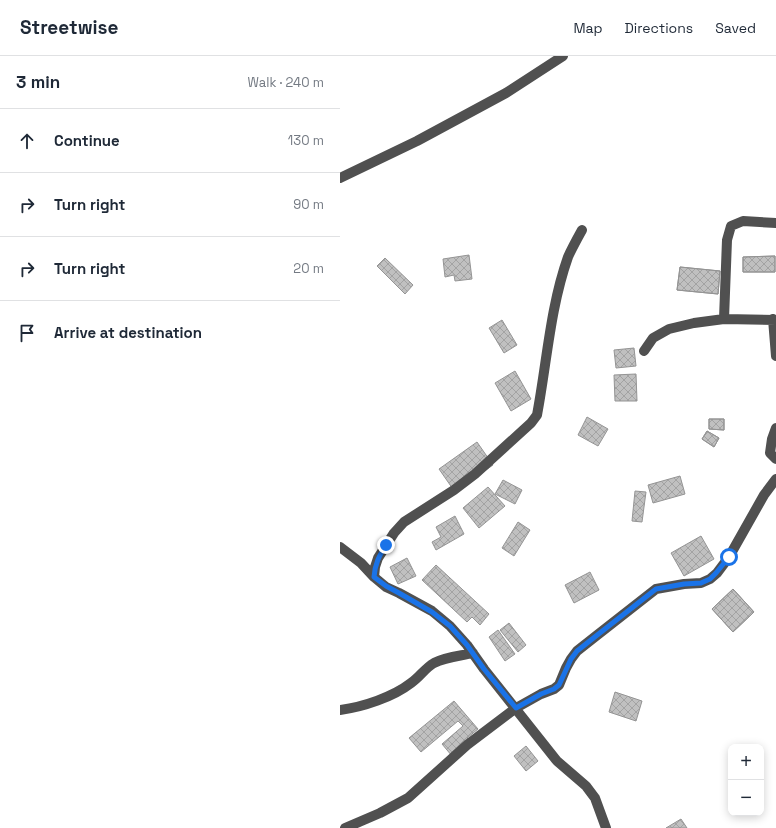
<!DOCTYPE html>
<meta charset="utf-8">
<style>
:root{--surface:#fff;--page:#f6f6f7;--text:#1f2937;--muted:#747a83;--line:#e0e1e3}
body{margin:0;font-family:"Space Grotesk",sans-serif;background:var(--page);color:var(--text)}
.controls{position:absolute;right:12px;bottom:12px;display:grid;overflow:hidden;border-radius:8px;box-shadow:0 2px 10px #0003}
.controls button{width:36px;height:36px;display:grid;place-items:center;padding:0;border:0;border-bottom:1px solid var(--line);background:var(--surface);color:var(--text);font:20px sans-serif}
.stop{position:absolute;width:12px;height:12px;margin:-9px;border:3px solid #1a73e8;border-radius:50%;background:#fff}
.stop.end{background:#1a73e8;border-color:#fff;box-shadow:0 1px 4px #0008}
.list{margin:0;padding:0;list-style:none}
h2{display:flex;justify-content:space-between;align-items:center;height:52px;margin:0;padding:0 16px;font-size:17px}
h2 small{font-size:13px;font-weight:400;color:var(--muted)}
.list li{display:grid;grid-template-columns:26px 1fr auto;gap:12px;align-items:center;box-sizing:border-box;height:64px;padding:0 16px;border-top:1px solid var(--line)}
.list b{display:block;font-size:15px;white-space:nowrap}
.list em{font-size:13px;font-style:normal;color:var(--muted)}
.icon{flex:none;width:22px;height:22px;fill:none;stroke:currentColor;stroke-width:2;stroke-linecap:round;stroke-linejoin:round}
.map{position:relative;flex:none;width:436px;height:772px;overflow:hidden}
header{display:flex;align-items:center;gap:24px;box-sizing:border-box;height:56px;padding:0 20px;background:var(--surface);border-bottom:1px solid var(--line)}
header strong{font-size:19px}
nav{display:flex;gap:22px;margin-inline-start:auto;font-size:14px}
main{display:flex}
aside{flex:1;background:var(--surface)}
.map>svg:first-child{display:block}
</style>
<header>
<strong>Streetwise</strong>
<nav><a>Map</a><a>Directions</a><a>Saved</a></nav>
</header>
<main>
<aside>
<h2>3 min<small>Walk · 240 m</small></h2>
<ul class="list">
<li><svg class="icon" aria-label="ahead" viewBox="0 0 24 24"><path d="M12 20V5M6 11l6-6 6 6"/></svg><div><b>Continue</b></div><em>130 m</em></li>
<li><svg class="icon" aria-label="right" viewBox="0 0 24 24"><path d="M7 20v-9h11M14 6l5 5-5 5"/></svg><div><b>Turn right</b></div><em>90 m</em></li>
<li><svg class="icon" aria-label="right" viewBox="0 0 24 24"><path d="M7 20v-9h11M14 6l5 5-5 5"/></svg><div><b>Turn right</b></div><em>20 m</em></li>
<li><svg class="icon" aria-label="arrive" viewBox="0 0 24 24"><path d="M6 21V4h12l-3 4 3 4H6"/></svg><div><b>Arrive at destination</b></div></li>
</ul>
</aside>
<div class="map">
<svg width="436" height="772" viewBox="0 0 436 772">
<defs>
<pattern id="building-cross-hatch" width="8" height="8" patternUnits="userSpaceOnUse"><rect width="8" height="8" fill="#c0c0c0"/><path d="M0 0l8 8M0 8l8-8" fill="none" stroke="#a3a3a3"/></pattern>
</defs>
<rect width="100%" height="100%" fill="#fff"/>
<path fill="url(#building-cross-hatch)" stroke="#949494" d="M 129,199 L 132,223 L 115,225 L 114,219 L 105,221 L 103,203 Z
M 435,200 L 435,216 L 403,216 L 403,201 Z
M 435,200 L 435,216 L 403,216 L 403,201 Z
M 45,202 L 73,229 L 65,238 L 37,210 Z
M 340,211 L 380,215 L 378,238 L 337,234 Z
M 340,211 L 380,215 L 378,238 L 337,234 Z
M 162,264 L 177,289 L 164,297 L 149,272 Z
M 294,292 L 296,310 L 276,312 L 274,294 Z
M 175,315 L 191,343 L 171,355 L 155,327 Z
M 296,318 L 297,345 L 275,345 L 274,319 Z
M 247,361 L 268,373 L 258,390 L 238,379 Z
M 369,363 L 384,363 L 384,374 L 369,373 Z
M 369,363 L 384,363 L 384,374 L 369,373 Z
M 367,375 L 379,382 L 374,391 L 362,383 Z
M 367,375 L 379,382 L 374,391 L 362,383 Z
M 137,386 L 153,409 L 115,436 L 99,413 Z
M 340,420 L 345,438 L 313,447 L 308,429 Z
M 163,424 L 182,434 L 175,448 L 155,438 Z
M 148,431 L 165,450 L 139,472 L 123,452 Z
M 295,435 L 306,436 L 302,466 L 292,465 Z
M 115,460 L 124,478 L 96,494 L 92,486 L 101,481 L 96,471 Z
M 178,466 L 190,474 L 174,500 L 162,492 Z
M 361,480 L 374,503 L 344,520 L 331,497 Z
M 67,502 L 76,520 L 58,528 L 50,511 Z
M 96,509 L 149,558 L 140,569 L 132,561 L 127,566 L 82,524 Z
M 250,516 L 259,534 L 234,547 L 225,529 Z
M 393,533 L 414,556 L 393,576 L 372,553 Z
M 393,533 L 414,556 L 393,576 L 372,553 Z
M 169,567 L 186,589 L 178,596 L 160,574 Z
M 158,574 L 175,598 L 165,605 L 149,581 Z
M 275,636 L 302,645 L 296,665 L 269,656 Z
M 114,645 L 138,673 L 127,682 L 130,686 L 112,700 L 102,688 L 123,670 L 118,665 L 81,696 L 69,682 Z
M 186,690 L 198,705 L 186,715 L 174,700 Z
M 341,763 L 347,772 L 326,772 Z"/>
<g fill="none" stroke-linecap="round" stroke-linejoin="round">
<path stroke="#505050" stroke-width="10" d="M 0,122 L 77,85 L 166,37 L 223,0
M 384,263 L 387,184 L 391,170 L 403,165 L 436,167
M 433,263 L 436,300
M 304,295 L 313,282 L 329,273 L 354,267 L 384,263 L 436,264
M 436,372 L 432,383 L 430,397 L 436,403
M 0,491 L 21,507 L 34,521 L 46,531 L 59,537 L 92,555 L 110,570 L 127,589 L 144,613 L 217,705 L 246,730 L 255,742 L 266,772
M 34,521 L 35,511 L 38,502 L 54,477 L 64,466 L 114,434 L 135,418 L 191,367 L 197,359 C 207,306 210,252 228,201 C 232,192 237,183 242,174
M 0,654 C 23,651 53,641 71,627 C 80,621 85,612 94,607 C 106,601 120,600 133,597
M 5,772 L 40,757 L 68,742 L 127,689 L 176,652 L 201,638 L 214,633 L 219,629 L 226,612 L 231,603 L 237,595 L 256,580 L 316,533 L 344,528 L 361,527 L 370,523 L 377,517 L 389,501 L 424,439 L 436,423"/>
</g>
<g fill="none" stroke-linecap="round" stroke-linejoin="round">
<path stroke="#1a73e8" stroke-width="5" d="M 46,489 C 39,500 35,508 34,521 L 46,530 L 59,537 L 92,556 L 110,570 L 127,589 L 144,613 L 176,652 L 201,638 L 214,633 L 219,629 L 231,603 L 237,595 L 256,580 L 316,533 L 344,528 L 361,527 L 370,523 L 376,517 L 389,501"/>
</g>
</svg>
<div class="controls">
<button>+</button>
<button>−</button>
</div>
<div class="stop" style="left:389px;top:501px"></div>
<div class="stop end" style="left:46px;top:489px"></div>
</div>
</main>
